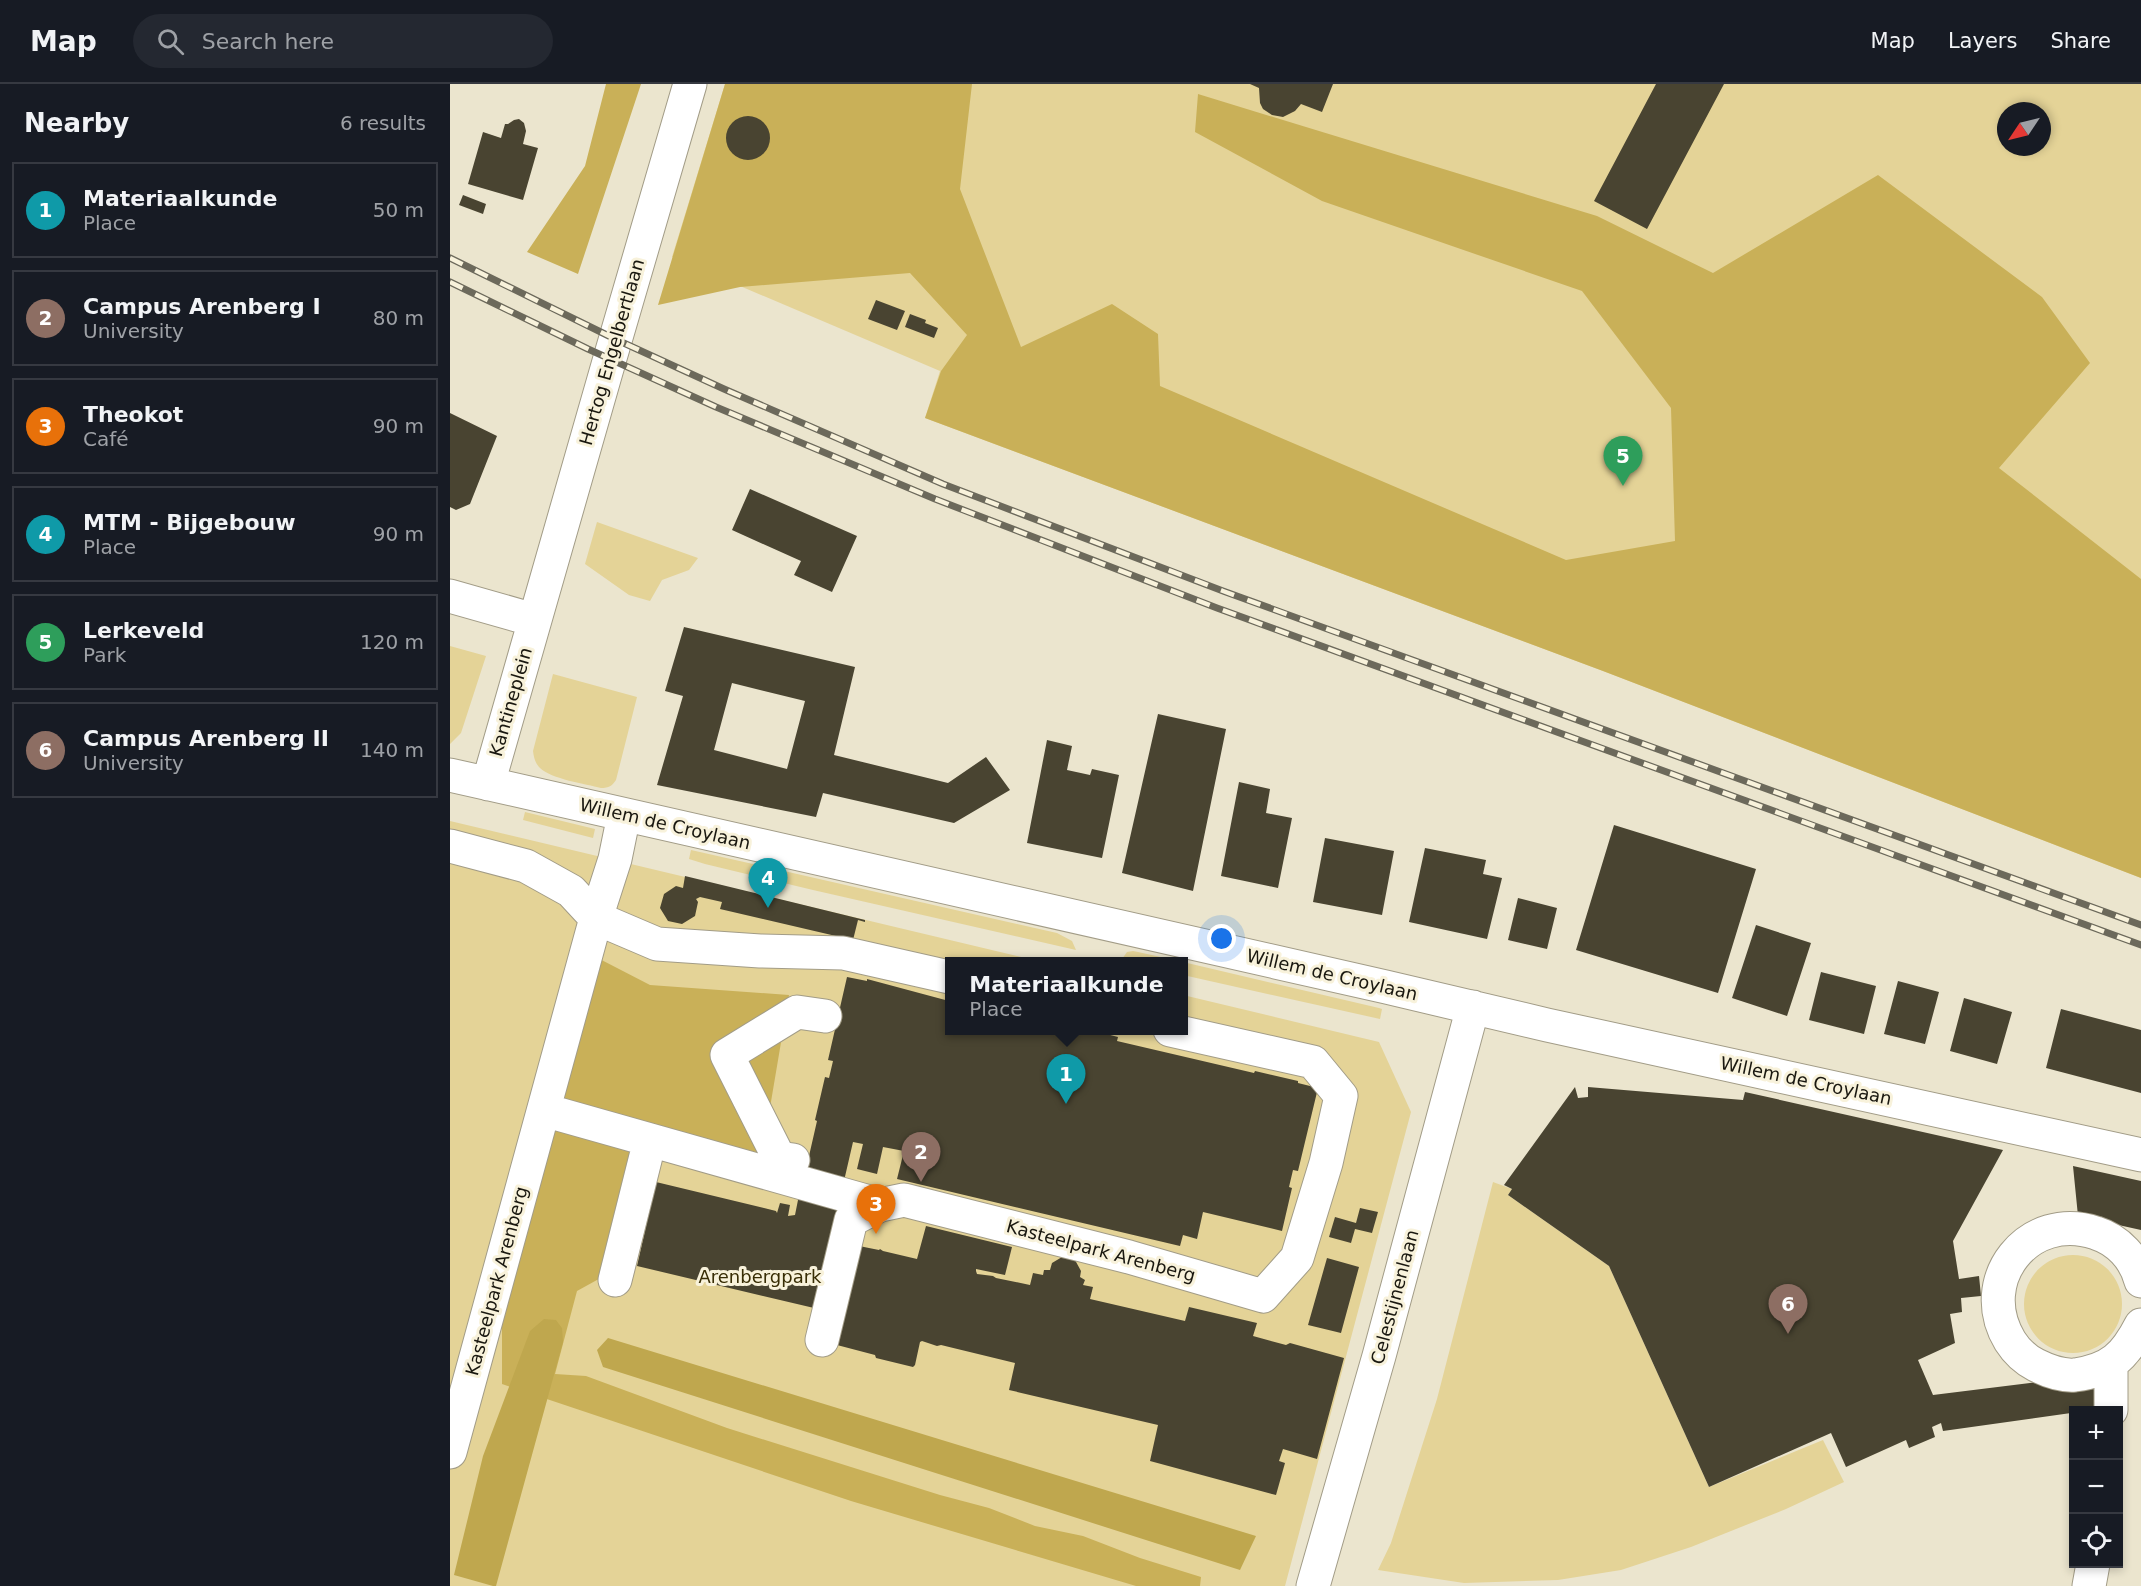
<!DOCTYPE html>
<meta charset="utf-8">
<style>
:root{--surface:#171b24;--page:#242831;--text:#f1f3f6;--muted:#9ea1a6;--line:#363941;--accent:#b5b09a}
body{margin:0;font-family:"DejaVu Sans",sans-serif;background:var(--page);color:var(--text)}
.controls{position:absolute;right:18px;bottom:18px;display:grid;overflow:hidden;border-radius:0px;box-shadow:0 3px 9px #0003}
.controls button{width:54px;height:54px;display:grid;place-items:center;padding:0;border:0;border-bottom:2px solid var(--line);background:var(--surface);color:var(--text);font:30px sans-serif}
.compass{position:absolute;left:1547px;top:18px;width:54px;height:54px;border-radius:50%;background:var(--surface);box-shadow:0 3px 9px #0003;rotate:235deg}
.you{position:absolute;left:772px;top:855px;width:21px;height:21px;margin:-15px;border:4px solid #fff;border-radius:50%;background:#1a73e8;box-shadow:0 0 0 9px #1a73e833}
.badge{display:grid;place-items:center;width:39px;height:39px;border-radius:50%;background:var(--accent);color:#fff;font-size:20px;font-weight:700}
.pin{position:absolute;translate:-50% -50px;filter:drop-shadow(0 2px 3px #0008)}
.pin::after{content:'';position:absolute;top:32px;width:21px;height:18px;background:inherit;clip-path:polygon(0 0,100% 0,50% 100%)}
.popup{position:absolute;left:495px;top:873px;width:243px;height:78px;box-sizing:border-box;display:grid;place-content:center;border-radius:0px;background:var(--surface);filter:drop-shadow(0 2px 4px #0005);font-size:20px;white-space:nowrap;color:var(--muted)}
.popup b{font-size:22px;color:var(--text)}
.popup::after{content:'';position:absolute;left:50%;top:100%;margin-left:-12px;border:12px solid transparent;border-top-color:var(--surface)}
.list{margin:0;padding:0;list-style:none}
h2{display:flex;justify-content:space-between;align-items:center;height:78px;margin:0;padding:0 24px;font-size:26px}
h2 small{font-size:20px;font-weight:400;color:var(--muted)}
.list li{display:grid;grid-template-columns:39px 1fr auto;gap:18px;align-items:center;box-sizing:border-box;height:96px;margin:0 12px 12px;padding:0 12px;border:2px solid var(--line);border-radius:0px}
.list b{display:block;font-size:22px;white-space:nowrap}
.list p{margin:0;font-size:20px;white-space:nowrap;color:var(--muted)}
.list em{font-size:20px;font-style:normal;color:var(--muted)}
.icon{flex:none;width:33px;height:33px;fill:none;stroke:currentColor;stroke-width:2;stroke-linecap:round;stroke-linejoin:round}
.map{position:relative;flex:none;width:1691px;height:1502px;overflow:hidden}
header{display:flex;align-items:center;gap:36px;box-sizing:border-box;height:84px;padding:0 30px;background:var(--surface);border-bottom:2px solid var(--line)}
header strong{font-size:28px}
nav{display:flex;gap:33px;margin-inline-start:auto;font-size:21px}
.search{width:420px;height:54px;background:var(--page);display:flex;align-items:center;gap:15px;box-sizing:border-box;padding:0 21px;border-radius:33px;color:var(--muted);font-size:22px}
main{display:flex}
aside{flex:1;background:var(--surface)}
.map>svg:first-child{display:block}
</style>
<header>
<strong>Map</strong>
<div class="search"><svg class="icon" aria-label="search" viewBox="0 0 24 24"><circle cx="10" cy="10" r="6"/><path d="M15 15l6 6"/></svg>Search here</div>
<nav><a>Map</a><a>Layers</a><a>Share</a></nav>
</header>
<main>
<aside>
<h2>Nearby<small>6 results</small></h2>
<ul class="list">
<li><span class="badge" style="background:#0f9aa8">1</span><div><b>Materiaalkunde</b><p>Place</p></div><em>50 m</em></li>
<li><span class="badge" style="background:#8d6e63">2</span><div><b>Campus Arenberg I</b><p>University</p></div><em>80 m</em></li>
<li><span class="badge" style="background:#e8710a">3</span><div><b>Theokot</b><p>Café</p></div><em>90 m</em></li>
<li><span class="badge" style="background:#0f9aa8">4</span><div><b>MTM - Bijgebouw</b><p>Place</p></div><em>90 m</em></li>
<li><span class="badge" style="background:#2e9e5b">5</span><div><b>Lerkeveld</b><p>Park</p></div><em>120 m</em></li>
<li><span class="badge" style="background:#8d6e63">6</span><div><b>Campus Arenberg II</b><p>University</p></div><em>140 m</em></li>
</ul>
</aside>
<div class="map">
<svg width="1691" height="1502" viewBox="0 0 1691 1502">
<rect width="100%" height="100%" fill="#ebe5ce"/>
<path fill="#e4d397" fill-rule="evenodd" d="M 275,0 L 1691,0 L 1691,794 L 1153,587 L 475,334 L 490,287 L 222,173 ZM 1556,27 L 1592,27 L 1592,63 L 1556,63 Z
M 147,438 L 248,474 L 239,486 L 212,496 L 200,517 L 179,511 L 135,480 Z
M 0,562 L 36,572 L 11,649 L 0,660 Z
M 103,590 L 187,613 L 166,696 C 162,702 159,704 151,704 C 136,700 101,695 90,684 C 85,679 84,674 83,667 Z
M 75,728 L 145,745 L 143,754 L 73,736 Z
M 0,737 L 588,877 L 499,878 L 499,946 L 733,946 L 733,911 L 929,958 L 961,1028 L 835,1502 L 0,1502 Z
M 241,766 L 607,849 L 622,857 L 626,866 L 363,806 L 255,780 L 239,775 Z
M 683,867 L 688,868 L 729,877 L 679,878 L 672,875 L 677,868 Z
M 733,878 L 929,924 L 932,925 L 930,935 L 733,891 Z
M 1043,1098 L 1062,1105 L 1058,1111 L 1159,1182 L 1259,1403 L 1373,1356 L 1394,1398 L 1336,1425 L 1241,1463 L 1171,1486 L 1108,1496 L 1014,1499 L 928,1486 L 941,1459 L 987,1315 Z
M1574 1220a49 49 0 1 1 98 0a49 49 0 1 1-98 0Z"/>
<path fill="#c9b058" d="M 156,0 L 191,0 L 128,190 L 77,168 L 135,82 Z
M 275,0 L 522,0 L 510,105 L 571,263 L 662,220 L 708,250 L 710,302 L 1116,476 L 1225,457 L 1221,324 L 1132,207 L 872,117 L 745,48 L 748,10 L 1147,132 L 1263,189 L 1428,91 L 1592,213 L 1640,279 L 1549,384 L 1691,495 L 1691,794 L 1153,587 L 475,334 L 491,287 L 517,251 L 460,189 L 290,203 L 208,221 Z
M 138,869 L 200,901 L 339,911 L 312,1071 L 193,1047 L 156,1191 L 127,1207 L 105,1290 L 136,1292 L 277,1344 L 490,1411 L 539,1424 L 585,1442 L 633,1452 L 690,1474 L 751,1493 L 750,1502 L 686,1502 L 401,1417 L 52,1300 L 52,1161 Z"/>
<path fill="#bfa74e" d="M 94,1235 L 106,1236 L 112,1244 L 113,1258 L 46,1502 L 43,1502 L 4,1491 L 33,1372 L 80,1247 Z
M 158,1254 L 806,1452 L 790,1486 L 153,1283 L 147,1266 Z"/>
<path fill="#494431" fill-rule="evenodd" d="M 800,0 L 883,0 L 872,28 L 851,20 L 845,27 L 833,33 L 822,31 L 813,25 L 810,19 L 809,4 Z
M 1206,0 L 1274,0 L 1197,145 L 1144,117 Z
M276 54a22 22 0 1 1 44 0a22 22 0 1 1-44 0Z
M 69,35 L 74,39 L 76,47 L 73,60 L 88,64 L 73,116 L 18,100 L 33,48 L 51,54 L 55,40 L 58,40 L 64,36 Z
M 13,111 L 36,120 L 33,130 L 9,121 Z
M 426,216 L 455,227 L 447,246 L 418,235 Z
M 460,230 L 476,236 L 475,239 L 488,244 L 484,254 L 455,243 Z
M 0,329 L 47,352 L 20,420 L 6,426 L 0,423 Z
M 300,405 L 407,452 L 382,508 L 344,491 L 351,477 L 282,446 Z
M 234,543 L 405,583 L 384,671 L 498,699 L 536,673 L 560,706 L 504,739 L 373,709 L 366,733 L 207,701 L 233,612 L 215,607 ZM 282,599 L 355,617 L 337,685 L 264,666 Z
M 708,630 L 776,645 L 743,807 L 672,789 Z
M 597,656 L 622,662 L 617,686 L 640,691 L 642,685 L 669,691 L 652,774 L 577,759 Z
M 789,698 L 820,705 L 816,729 L 842,734 L 828,804 L 771,792 Z
M 1164,741 L 1306,785 L 1268,909 L 1126,866 Z
M 875,754 L 944,767 L 932,831 L 863,818 Z
M 975,764 L 1036,776 L 1033,790 L 1052,794 L 1037,855 L 959,838 Z
M 235,792 L 415,836 L 415,838 L 408,836 L 403,856 L 270,825 L 272,818 L 250,813 L 246,815 L 248,818 L 245,832 L 232,840 L 218,837 L 210,824 L 214,810 L 226,802 L 233,804 Z
M 1068,814 L 1107,824 L 1097,865 L 1058,856 Z
M 1306,841 L 1361,859 L 1337,932 L 1282,914 Z
M 1371,888 L 1426,902 L 1414,950 L 1359,936 Z
M 397,893 L 417,897 L 417,895 L 499,917 L 499,946 L 641,946 L 668,953 L 667,957 L 804,989 L 805,987 L 848,997 L 848,999 L 868,1004 L 848,1087 L 843,1086 L 839,1103 L 842,1104 L 832,1147 L 753,1128 L 747,1155 L 733,1151 L 730,1162 L 447,1095 L 454,1067 L 433,1063 L 427,1090 L 407,1085 L 413,1060 L 403,1058 L 381,1153 L 414,1163 L 429,1166 L 430,1165 L 433,1167 L 467,1175 L 476,1142 L 562,1163 L 555,1191 L 526,1185 L 526,1187 L 527,1190 L 543,1192 L 546,1194 L 580,1201 L 583,1189 L 593,1191 L 594,1186 L 600,1186 L 602,1179 L 612,1173 L 625,1176 L 631,1187 L 630,1193 L 635,1196 L 633,1201 L 643,1203 L 640,1215 L 735,1237 L 739,1223 L 807,1239 L 803,1252 L 836,1261 L 840,1259 L 894,1274 L 867,1375 L 833,1365 L 829,1377 L 835,1379 L 826,1411 L 700,1377 L 708,1341 L 559,1306 L 565,1279 L 491,1261 L 487,1262 L 472,1257 L 470,1258 L 465,1281 L 463,1283 L 426,1274 L 425,1271 L 387,1261 L 364,1224 L 187,1182 L 206,1098 L 326,1127 L 327,1129 L 330,1119 L 340,1121 L 338,1132 L 345,1131 L 357,1071 L 359,1072 L 367,1037 L 365,1036 L 375,993 L 379,994 L 383,977 L 378,976 Z
M 1448,897 L 1489,908 L 1475,960 L 1434,950 Z
M 1514,914 L 1562,928 L 1547,980 L 1500,967 Z
M 1611,925 L 1691,946 L 1691,1009 L 1596,984 Z
M 1125,1003 L 1128,1014 L 1138,1013 L 1138,1003 L 1293,1016 L 1295,1008 L 1553,1066 L 1503,1157 L 1509,1195 L 1529,1192 L 1531,1212 L 1511,1214 L 1512,1228 L 1500,1230 L 1505,1259 L 1468,1276 L 1483,1311 L 1651,1290 L 1654,1325 L 1624,1326 L 1624,1340 L 1621,1340 L 1621,1329 L 1493,1347 L 1491,1339 L 1482,1343 L 1485,1353 L 1459,1364 L 1456,1356 L 1396,1383 L 1381,1349 L 1259,1403 L 1159,1182 L 1058,1111 L 1062,1105 L 1054,1101 Z
M 1623,1082 L 1691,1097 L 1691,1146 L 1628,1132 Z
M 910,1124 L 928,1128 L 922,1149 L 905,1145 L 901,1159 L 879,1153 L 885,1133 L 906,1139 Z
M 877,1174 L 909,1183 L 891,1249 L 858,1241 Z"/>
<g fill="none" stroke-linecap="round" stroke-linejoin="round">
<defs>
<path id="minor" d="M 0,512 L 84,536
M 0,691 L 936,903 L 1097,941 L 1691,1071
M 38,700 L 160,274 L 240,0
M 0,762 L 76,782 L 121,807 L 146,834 L 207,860 L 310,867 L 393,869 L 499,893
M 94,1026 L 430,1121 L 454,1116 L 679,1173 L 813,1212 L 847,1174 L 876,1079 L 891,1012 L 863,978 L 720,946
M 343,1076 L 329,1074 L 277,971 L 347,928 L 375,932
M 165,1196 L 200,1056
M 1691,1197 C 1685,1174 1668,1156 1646,1149 C 1579,1126 1523,1196 1560,1257 C 1567,1268 1574,1275 1586,1281 C 1598,1287 1612,1292 1625,1291 C 1661,1286 1675,1272 1691,1241
M 372,1256 L 401,1136 L 430,1121
M 1661,1326 L 1661,1280
M 0,1368 L 146,834 L 165,775 L 174,731
M 863,1502 L 929,1272 L 1023,923
M 1639,1502 L 1643,1480"/>
</defs>
<use href="#minor" stroke="#a29c87" stroke-width="35"/>
<use href="#minor" stroke="#fff" stroke-width="33"/>
<defs>
<path id="rail" d="M 0,174 L 165,255 L 274,305 L 493,400 L 773,507 L 1691,841
M 0,198 L 138,265 L 266,323 L 485,415 L 767,524 L 1691,861"/>
</defs>
<use href="#rail" stroke="#6c695b" stroke-width="7"/>
<use href="#rail" stroke="#f8f2db" stroke-width="4.5" stroke-dasharray="14" stroke-linecap="butt"/>
</g>
<g text-anchor="middle" stroke-width="6" stroke-linejoin="round" paint-order="stroke">
<g font-size="18" fill="#19170f" stroke="#f8f2db">
<text transform="translate(162 268) rotate(-74)" y="6">Hertog Engelbertlaan</text>
<text transform="translate(61 618) rotate(-74)" y="6">Kantineplein</text>
<text transform="translate(215 740) rotate(13)" y="6">Willem de Croylaan</text>
<text transform="translate(882 891) rotate(13)" y="6">Willem de Croylaan</text>
<text transform="translate(1356 997) rotate(12)" y="6">Willem de Croylaan</text>
<text transform="translate(651 1167) rotate(15)" y="6">Kasteelpark Arenberg</text>
<text transform="translate(47 1197) rotate(-75)" y="6">Kasteelpark Arenberg</text>
<text transform="translate(945 1213) rotate(-75)" y="6">Celestijnenlaan</text>
</g>
<g font-size="18" fill="#382d05" stroke="#f8f2db">
<text x="310" y="1199">Arenbergpark</text>
</g>
</g>
</svg>
<div class="controls">
<button>+</button>
<button>−</button>
<button><svg class="icon" aria-label="locate" viewBox="0 0 24 24"><circle cx="12" cy="12" r="6"/><path d="M12 2v4M12 18v4M2 12h4M18 12h4"/></svg></button>
</div>
<svg class="compass" viewBox="-18 -18 36 36"><path d="M0-13l5 13h-10z" fill="#e53935"/><path d="M0 13l5-13h-10z" fill="#9ea1a6"/></svg>
<div class="you"></div>
<div class="pin badge" style="left:616px;top:1020px;background:#0f9aa8">1</div>
<div class="popup"><b>Materiaalkunde</b>Place</div>
<div class="pin badge" style="left:471px;top:1098px;background:#8d6e63">2</div>
<div class="pin badge" style="left:426px;top:1150px;background:#e8710a">3</div>
<div class="pin badge" style="left:318px;top:824px;background:#0f9aa8">4</div>
<div class="pin badge" style="left:1173px;top:402px;background:#2e9e5b">5</div>
<div class="pin badge" style="left:1338px;top:1250px;background:#8d6e63">6</div>
</div>
</main>
